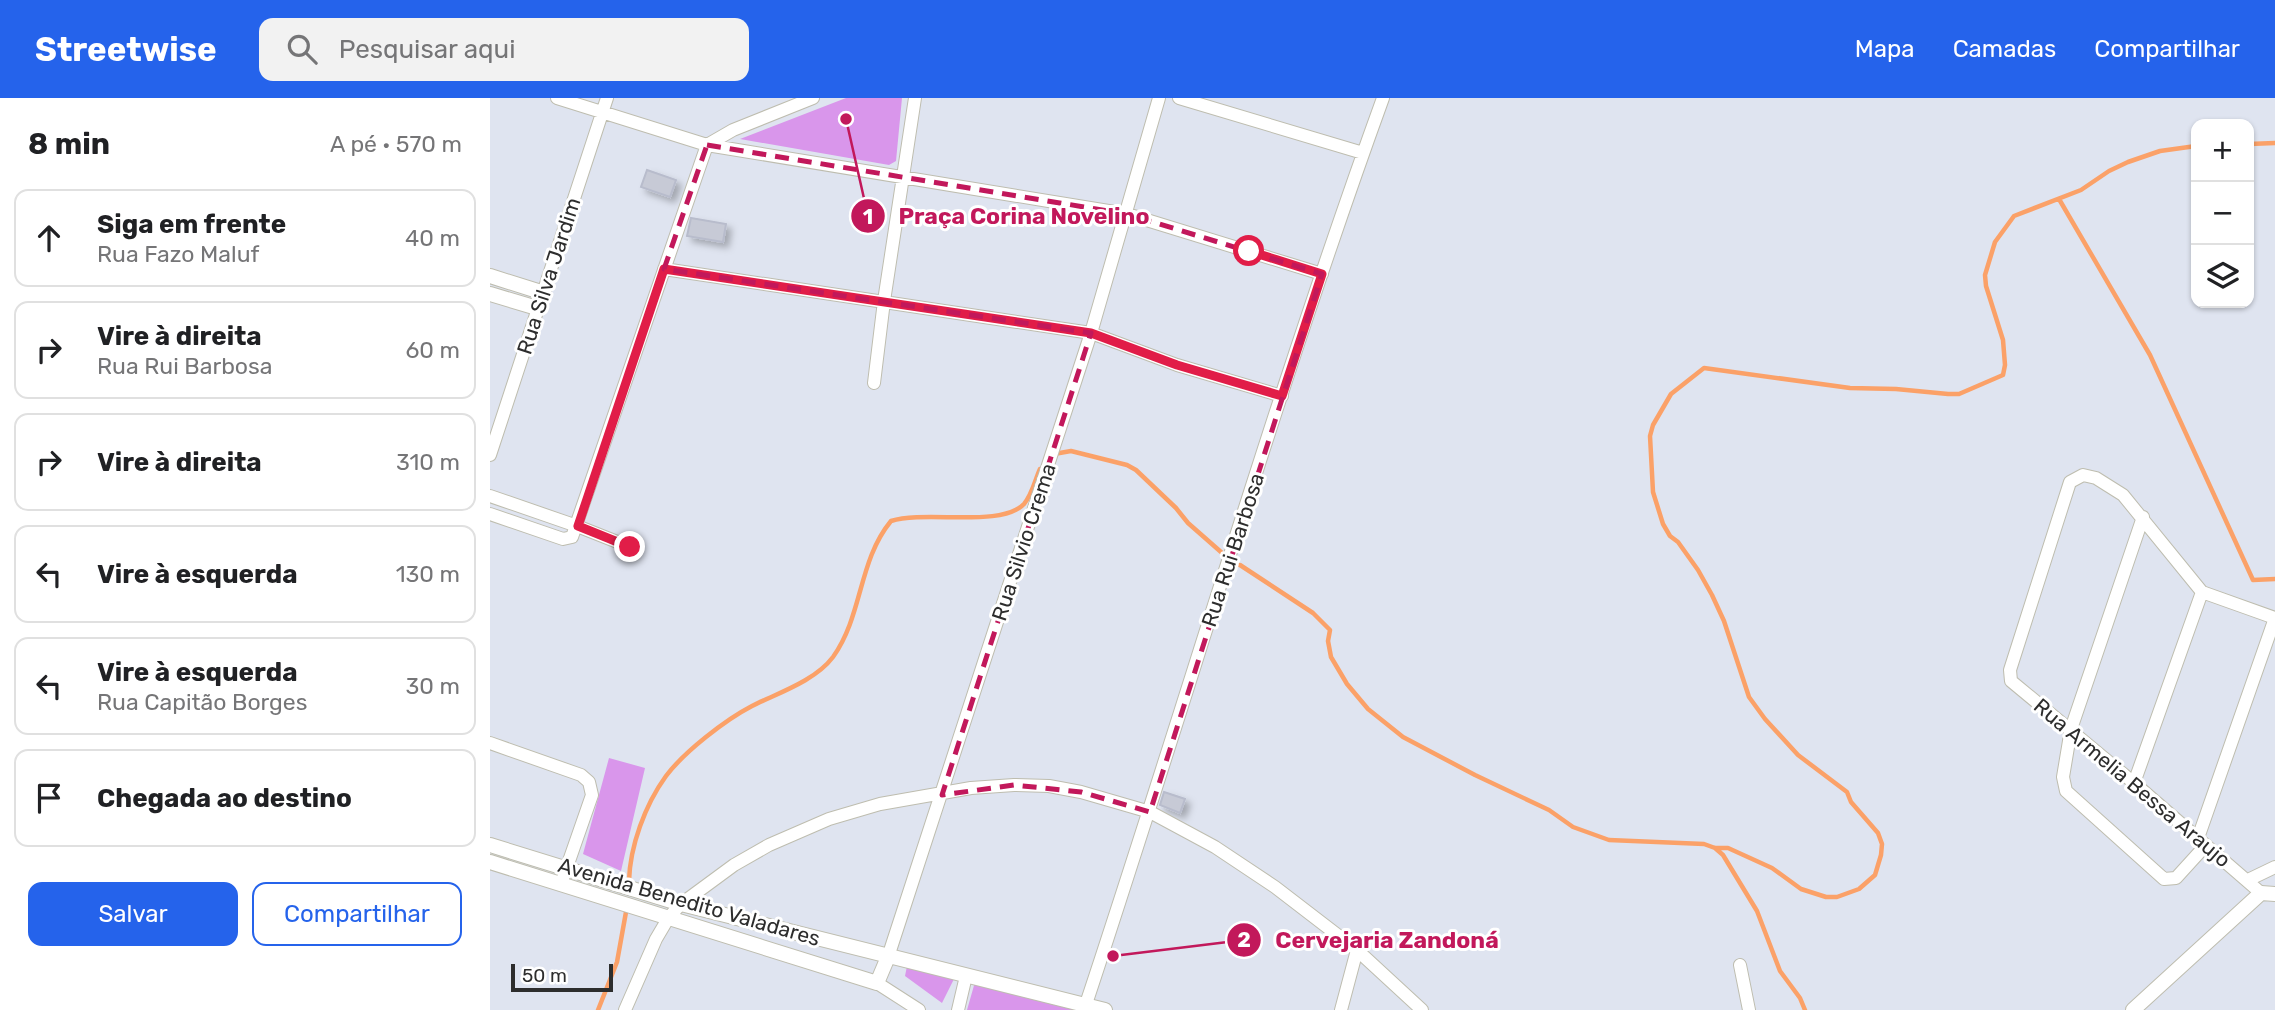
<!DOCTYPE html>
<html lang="pt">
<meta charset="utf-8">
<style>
:root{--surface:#fff;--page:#f2f2f2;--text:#202124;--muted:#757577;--line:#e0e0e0;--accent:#2563eb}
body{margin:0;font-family:Rubik,sans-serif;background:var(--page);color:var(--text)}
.controls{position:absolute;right:21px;top:21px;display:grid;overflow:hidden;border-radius:14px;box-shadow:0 2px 5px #0004}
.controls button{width:63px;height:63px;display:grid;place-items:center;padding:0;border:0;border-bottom:2px solid var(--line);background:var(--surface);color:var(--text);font:35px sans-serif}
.scale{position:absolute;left:21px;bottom:18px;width:102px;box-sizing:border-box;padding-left:7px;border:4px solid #2d2d2d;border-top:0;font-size:19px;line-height:24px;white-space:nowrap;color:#2d2d2d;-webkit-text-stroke:5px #fff;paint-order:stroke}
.stop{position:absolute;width:21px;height:21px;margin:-16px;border:5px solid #e11d48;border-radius:50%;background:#fff}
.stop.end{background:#e11d48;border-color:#fff;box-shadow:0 2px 7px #0008}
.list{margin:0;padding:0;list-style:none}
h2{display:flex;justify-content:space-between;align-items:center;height:91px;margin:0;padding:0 28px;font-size:30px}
h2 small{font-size:23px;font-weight:400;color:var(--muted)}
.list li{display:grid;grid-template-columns:46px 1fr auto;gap:21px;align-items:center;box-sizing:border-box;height:98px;margin:0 14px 14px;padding:0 14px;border:2px solid var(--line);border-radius:14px}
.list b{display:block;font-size:26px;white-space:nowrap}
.list p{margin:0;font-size:23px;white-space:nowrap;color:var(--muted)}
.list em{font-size:23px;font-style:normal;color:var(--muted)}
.actions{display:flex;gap:14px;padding:21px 28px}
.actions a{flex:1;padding:16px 0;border:2px solid var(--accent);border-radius:14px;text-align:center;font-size:24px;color:var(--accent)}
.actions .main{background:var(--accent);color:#fff}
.icon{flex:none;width:38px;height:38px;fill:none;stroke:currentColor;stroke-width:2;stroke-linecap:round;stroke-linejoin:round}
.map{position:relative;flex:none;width:1785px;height:912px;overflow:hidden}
header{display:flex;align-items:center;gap:42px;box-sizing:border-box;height:98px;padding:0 35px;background:var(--accent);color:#fff}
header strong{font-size:33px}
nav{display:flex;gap:38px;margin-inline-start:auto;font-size:24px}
.search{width:490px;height:63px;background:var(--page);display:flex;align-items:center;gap:18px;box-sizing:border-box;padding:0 24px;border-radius:14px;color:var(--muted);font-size:26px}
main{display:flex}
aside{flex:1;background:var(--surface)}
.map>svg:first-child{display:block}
</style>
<header>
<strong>Streetwise</strong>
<div class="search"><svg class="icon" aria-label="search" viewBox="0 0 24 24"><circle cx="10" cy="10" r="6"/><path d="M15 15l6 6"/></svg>Pesquisar aqui</div>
<nav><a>Mapa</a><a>Camadas</a><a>Compartilhar</a></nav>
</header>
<main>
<aside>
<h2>8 min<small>A pé · 570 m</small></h2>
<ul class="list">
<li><svg class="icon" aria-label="ahead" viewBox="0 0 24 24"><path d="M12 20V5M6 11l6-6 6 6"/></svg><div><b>Siga em frente</b><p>Rua Fazo Maluf</p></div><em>40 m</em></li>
<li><svg class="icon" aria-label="right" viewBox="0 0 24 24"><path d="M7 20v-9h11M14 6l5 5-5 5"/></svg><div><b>Vire à direita</b><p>Rua Rui Barbosa</p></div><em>60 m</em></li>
<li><svg class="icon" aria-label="right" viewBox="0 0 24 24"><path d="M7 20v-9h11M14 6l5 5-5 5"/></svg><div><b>Vire à direita</b></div><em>310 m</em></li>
<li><svg class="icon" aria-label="left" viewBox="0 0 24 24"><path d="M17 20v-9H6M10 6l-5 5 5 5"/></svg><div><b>Vire à esquerda</b></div><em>130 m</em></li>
<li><svg class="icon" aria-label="left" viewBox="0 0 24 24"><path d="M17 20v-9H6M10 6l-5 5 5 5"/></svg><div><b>Vire à esquerda</b><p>Rua Capitão Borges</p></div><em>30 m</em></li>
<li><svg class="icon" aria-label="arrive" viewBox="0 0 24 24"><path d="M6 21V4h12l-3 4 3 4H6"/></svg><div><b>Chegada ao destino</b></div></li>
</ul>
<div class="actions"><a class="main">Salvar</a><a>Compartilhar</a></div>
</aside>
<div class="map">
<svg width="1785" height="912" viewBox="0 0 1785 912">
<defs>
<filter id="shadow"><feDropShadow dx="5" dy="5" stdDeviation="3.5" flood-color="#0004"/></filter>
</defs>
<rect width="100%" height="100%" fill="#dfe4f0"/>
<path fill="#d996eb" d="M 356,0 L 412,0 L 406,63 L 399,67 L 250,41 Z
M 119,660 L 155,670 L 131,773 L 93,756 Z
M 417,868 L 465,879 L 452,905 L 415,878 Z
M 485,884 L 602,912 L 477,912 Z"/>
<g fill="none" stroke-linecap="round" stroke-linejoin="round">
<path stroke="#fba168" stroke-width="4.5" d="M 1759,46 L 1785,45
M 1569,101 L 1660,257 L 1763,482 L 1785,481
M 564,356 L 581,353 L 637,367 L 646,372 L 686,410 L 698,425 L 731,454
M 750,467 L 823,515 L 840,532 L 838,543 L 841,559 L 857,586 L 878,611 L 913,639 L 985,677 L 1059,712 L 1083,729 L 1119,742 L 1214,746 L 1225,750 L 1238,750 L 1282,770 L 1311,791 L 1336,799 L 1347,799 L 1369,791 L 1385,777 L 1391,757 L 1392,746 L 1388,735 L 1361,704 L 1357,694 L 1308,657 L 1275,621 L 1259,599 L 1234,523 L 1222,497 L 1208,472 L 1188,444 L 1180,438 L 1173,426 L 1163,394 L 1160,338 L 1163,327 L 1181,296 L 1214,270 L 1360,290 L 1406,291 L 1458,296 L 1469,296 L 1513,277 L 1515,267 L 1513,242 L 1496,188 L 1495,177 L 1505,144 L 1524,118 L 1591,92 L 1619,73 L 1638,64 L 1670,53 L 1706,48
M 1225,750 L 1233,757 L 1267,813 L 1290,873 L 1310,900 L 1315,912
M 139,783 C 140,748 155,707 176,678 C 194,654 235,622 262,608 C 288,595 325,583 343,559 C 373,517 368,463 401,423 C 436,412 511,430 534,406 C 542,397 545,382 550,371
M 108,912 L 127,864 L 136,814"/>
</g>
<path fill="#c7cad6" stroke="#b8bccc" stroke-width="2" filter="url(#shadow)" d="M 157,72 L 186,82 L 180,99 L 151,89 Z
M 201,120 L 236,126 L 233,144 L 197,138 Z
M 674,694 L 695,701 L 690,715 L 670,707 Z"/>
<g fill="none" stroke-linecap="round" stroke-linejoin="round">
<defs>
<path id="minor" d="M 67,0 L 217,47 L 637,116 L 832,176
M 689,0 L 873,55
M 217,47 L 243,32 L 323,0
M 174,171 L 601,235 L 687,267 L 792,298
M 384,285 L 394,203 L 425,0
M 0,357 L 117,0
M 0,398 L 87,428 L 140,449
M 0,416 L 73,441 L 82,439 L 217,47
M 1653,419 L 1581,631 L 1573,679 L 1576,693 L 1674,781 L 1686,780 L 1716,747
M 0,645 L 91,677 L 99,684 L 102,697 L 71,786
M 1644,685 L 1712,494
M 1708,740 L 1785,520 L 1712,494 L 1633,397 L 1606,380 L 1593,377 L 1580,384 L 1520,572 L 1521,583 L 1644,685 L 1771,795
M 1758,782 L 1785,769
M 398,859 L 601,235 L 669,0
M 1250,867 L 1259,912
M 387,885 L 429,912
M 596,906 C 696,605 785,298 893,0
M 135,912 L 166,841 L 179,819 L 191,806 L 244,767 L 279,747 L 339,721 L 390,706 L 481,690 L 524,687 L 559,688 L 591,694 L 660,714 L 725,749 L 785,789 L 867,852 L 932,912
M 468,912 L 476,878
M 851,912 L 867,852"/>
<path id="tertiary" d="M 0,178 L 54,195
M 0,196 L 47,210
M 0,747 L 191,806 L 615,912
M 0,764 L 387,885 L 398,859
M 1643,912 L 1771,795 L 1785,796"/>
</defs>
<use href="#minor" stroke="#bebdaf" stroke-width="14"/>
<use href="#tertiary" stroke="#bebdaf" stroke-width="16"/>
<use href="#minor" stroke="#fff" stroke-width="12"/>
<use href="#tertiary" stroke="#fff" stroke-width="14"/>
</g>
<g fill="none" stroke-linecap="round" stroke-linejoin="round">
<path stroke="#e11d48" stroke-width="9" d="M 140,449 L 88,428 L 174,171 L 601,235 L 687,267 L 792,298 L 832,176 L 759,153"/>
</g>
<path fill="none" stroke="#c2185b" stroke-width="5" stroke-dasharray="14 9" stroke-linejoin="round" d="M 217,47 L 637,116 L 832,176 L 660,714 L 591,694 L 524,687 L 452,697 L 601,235 L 174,171 Z"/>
<g text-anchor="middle" stroke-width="6" stroke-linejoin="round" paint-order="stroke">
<g font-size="21" fill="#2d2d2d" stroke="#fff">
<text transform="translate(59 178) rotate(-72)" y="7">Rua Silva Jardim</text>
<text transform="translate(534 444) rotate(-72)" y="7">Rua Silvio Crema</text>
<text transform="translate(743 452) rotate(-72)" y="7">Rua Rui Barbosa</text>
<text transform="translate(1642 685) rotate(40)" y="7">Rua Armelia Bessa Araujo</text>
<text transform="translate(199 804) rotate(16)" y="7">Avenida Benedito Valadares</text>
</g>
</g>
<path fill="none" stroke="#c2185b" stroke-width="2.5" d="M356 21L378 118M623 858L754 842"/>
<g fill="#c2185b" stroke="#fff" stroke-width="2.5">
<circle cx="356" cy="21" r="7"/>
<circle cx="623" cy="858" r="7"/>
<circle cx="378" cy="118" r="18"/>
<circle cx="754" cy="842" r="18"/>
</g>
<g font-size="21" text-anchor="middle" font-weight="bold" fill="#fff">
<text x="378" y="126">1</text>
<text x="754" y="849">2</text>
</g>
<g font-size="23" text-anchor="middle" font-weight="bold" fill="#c2185b" stroke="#fff" stroke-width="6" stroke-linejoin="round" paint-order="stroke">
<text x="534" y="126">Praça Corina Novelino</text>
<text x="897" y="850">Cervejaria Zandoná</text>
</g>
</svg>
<div class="controls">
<button>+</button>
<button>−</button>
<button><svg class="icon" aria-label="layers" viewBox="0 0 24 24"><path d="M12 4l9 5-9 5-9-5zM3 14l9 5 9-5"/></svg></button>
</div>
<div class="scale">50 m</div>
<div class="stop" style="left:759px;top:153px"></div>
<div class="stop end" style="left:140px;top:449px"></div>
</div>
</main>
